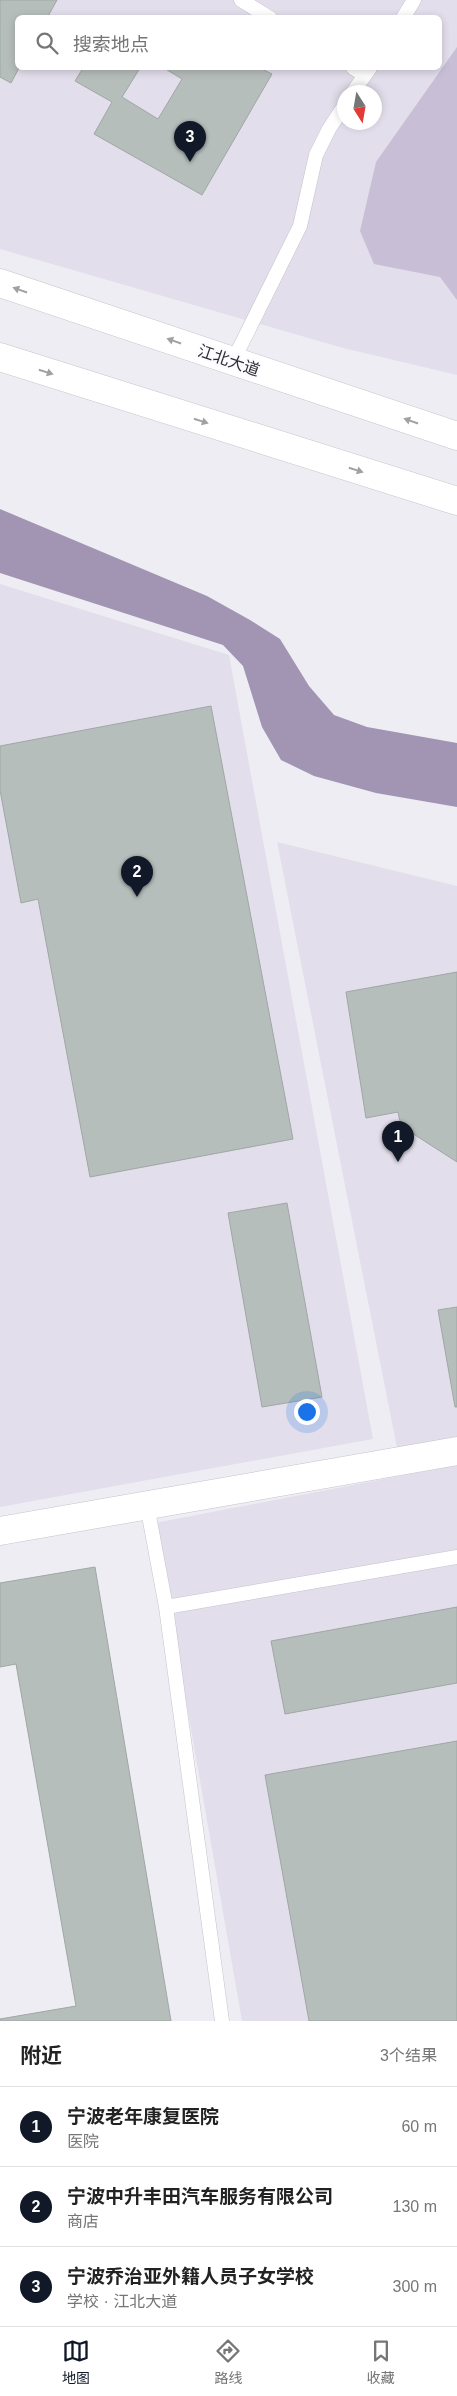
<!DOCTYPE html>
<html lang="zh">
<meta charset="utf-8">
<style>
:root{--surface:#fff;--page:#f6f6f6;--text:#222;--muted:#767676;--line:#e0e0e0;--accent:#111827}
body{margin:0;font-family:Helvetica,"Noto Sans SC",sans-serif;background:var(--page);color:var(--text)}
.compass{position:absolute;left:337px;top:85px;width:45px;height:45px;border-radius:50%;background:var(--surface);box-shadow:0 2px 8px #0003;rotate:169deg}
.you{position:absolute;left:306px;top:1411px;width:18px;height:18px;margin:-12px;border:4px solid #fff;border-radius:50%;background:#1a73e8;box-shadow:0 0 0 8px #1a73e833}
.badge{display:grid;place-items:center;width:32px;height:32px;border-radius:50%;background:var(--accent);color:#fff;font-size:16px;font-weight:700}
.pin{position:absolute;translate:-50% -41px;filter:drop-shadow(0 1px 2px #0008)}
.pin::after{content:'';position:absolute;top:26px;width:18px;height:15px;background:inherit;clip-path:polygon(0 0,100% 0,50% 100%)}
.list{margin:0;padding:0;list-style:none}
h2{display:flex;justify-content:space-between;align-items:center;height:65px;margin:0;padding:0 20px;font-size:21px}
h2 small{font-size:16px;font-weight:400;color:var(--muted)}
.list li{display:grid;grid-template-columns:32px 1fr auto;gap:15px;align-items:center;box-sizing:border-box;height:80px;padding:0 20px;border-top:1px solid var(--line)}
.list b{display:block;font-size:19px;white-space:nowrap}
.list p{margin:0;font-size:16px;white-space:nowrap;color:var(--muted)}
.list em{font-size:16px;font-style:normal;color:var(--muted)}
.icon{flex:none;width:28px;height:28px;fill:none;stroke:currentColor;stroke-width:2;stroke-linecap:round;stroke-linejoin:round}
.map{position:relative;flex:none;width:457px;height:2021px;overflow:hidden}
.search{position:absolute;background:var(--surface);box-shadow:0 2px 8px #0003;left:15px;right:15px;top:15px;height:55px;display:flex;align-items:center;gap:12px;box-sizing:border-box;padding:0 18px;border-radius:8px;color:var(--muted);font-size:19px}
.sheet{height:305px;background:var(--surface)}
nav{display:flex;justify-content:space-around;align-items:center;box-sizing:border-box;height:70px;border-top:1px solid var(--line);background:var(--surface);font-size:14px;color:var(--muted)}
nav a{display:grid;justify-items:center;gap:2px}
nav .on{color:var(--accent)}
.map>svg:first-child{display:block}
</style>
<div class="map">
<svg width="457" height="2021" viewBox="0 0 457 2021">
<rect width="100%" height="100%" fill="#efedf4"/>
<path fill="#e3deeb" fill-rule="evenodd" d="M 0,0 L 457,0 L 457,375 L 343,348 L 0,249 ZM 18,18 L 440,18 L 440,68 L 18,68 ZM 344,92 L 374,92 L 374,122 L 344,122 Z
M 0,584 L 229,655 L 373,1439 L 0,1507 Z
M 277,842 L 457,886 L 457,1437 L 397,1448 Z
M 457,1465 L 457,2021 L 242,2021 L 155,1523 Z"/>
<path fill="#c8bfd6" d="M 457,47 L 457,300 L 440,277 L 374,264 L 360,231 L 376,162 Z"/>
<path fill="#a195b3" d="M 0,509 L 207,596 L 250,620 L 280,639 L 309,686 L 334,715 L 367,727 L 457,743 L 457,807 L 376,793 L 314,776 L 281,760 L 262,727 L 243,666 L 223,645 L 0,573 Z"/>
<path fill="#b6bebb" stroke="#9fa7a5" d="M 0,0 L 57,0 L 47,18 L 18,18 L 18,68 L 19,68 L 11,83 L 0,77 Z
M 83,68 L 140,68 L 122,97 L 158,119 L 182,79 L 164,68 L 260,68 L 272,74 L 202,195 L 94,134 L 112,102 L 75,81 Z
M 211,706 L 293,1139 L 90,1177 L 38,899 L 21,903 L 0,790 L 0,746 Z
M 457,972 L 457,1162 L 401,1126 L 398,1112 L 366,1118 L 346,992 Z
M 287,1203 L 322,1397 L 262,1407 L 228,1213 Z
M 457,1307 L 457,1407 L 455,1407 L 438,1310 Z
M 95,1567 L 171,2021 L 0,2021 L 0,2019 L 76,2006 L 16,1664 L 0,1667 L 0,1583 Z
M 457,1607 L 457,1683 L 285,1714 L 271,1641 Z
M 457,1741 L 457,2021 L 309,2021 L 265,1775 Z"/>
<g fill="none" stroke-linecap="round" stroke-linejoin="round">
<defs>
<path id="service" d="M 241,0 L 270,18
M 403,18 L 414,0
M 353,68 L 365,75
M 353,92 L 370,68
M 233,361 L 300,226 L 316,155 L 329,129 L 344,106
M 147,1505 L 166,1607
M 222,2021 L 166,1607 L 457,1557"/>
<path id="minor" d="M 0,1531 L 457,1451"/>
<path id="primary" d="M 0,283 L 457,436
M 0,357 L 457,501"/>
</defs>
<use href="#service" stroke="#c6c3ca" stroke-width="15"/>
<use href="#minor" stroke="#c6c3ca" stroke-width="29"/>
<use href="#primary" stroke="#c6c3ca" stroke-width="29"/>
<use href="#service" stroke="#fff" stroke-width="14"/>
<use href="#minor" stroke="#fff" stroke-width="28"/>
<use href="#primary" stroke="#fff" stroke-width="28"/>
</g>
<defs><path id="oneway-solid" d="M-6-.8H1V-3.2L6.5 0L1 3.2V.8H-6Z" transform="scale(1.25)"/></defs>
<g fill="#a1a0a2">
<use href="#oneway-solid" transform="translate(20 290) rotate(-161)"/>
<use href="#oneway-solid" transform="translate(174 341) rotate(-161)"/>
<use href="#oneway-solid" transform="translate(46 372) rotate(18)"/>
<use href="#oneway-solid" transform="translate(201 421) rotate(18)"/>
<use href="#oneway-solid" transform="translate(411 421) rotate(-161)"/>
<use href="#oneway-solid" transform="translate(356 470) rotate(18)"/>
</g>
<g text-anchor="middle" stroke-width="5" stroke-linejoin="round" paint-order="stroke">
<g font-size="16" fill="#2e2d30" stroke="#fcfbff">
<text transform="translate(229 360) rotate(19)" y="6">江北大道</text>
</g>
</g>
</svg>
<svg class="compass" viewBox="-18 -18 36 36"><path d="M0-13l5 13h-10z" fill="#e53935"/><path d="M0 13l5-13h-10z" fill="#767676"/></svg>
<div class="you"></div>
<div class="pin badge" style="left:398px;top:1162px">1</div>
<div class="pin badge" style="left:137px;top:897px">2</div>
<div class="pin badge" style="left:190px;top:162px">3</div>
<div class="search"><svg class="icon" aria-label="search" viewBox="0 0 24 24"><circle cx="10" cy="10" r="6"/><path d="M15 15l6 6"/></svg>搜索地点</div>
</div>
<section class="sheet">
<h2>附近<small>3个结果</small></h2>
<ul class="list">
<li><span class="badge">1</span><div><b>宁波老年康复医院</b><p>医院</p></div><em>60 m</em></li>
<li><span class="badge">2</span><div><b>宁波中升丰田汽车服务有限公司</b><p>商店</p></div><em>130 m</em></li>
<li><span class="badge">3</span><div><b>宁波乔治亚外籍人员子女学校</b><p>学校 · 江北大道</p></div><em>300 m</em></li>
</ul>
</section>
<nav>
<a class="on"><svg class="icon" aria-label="map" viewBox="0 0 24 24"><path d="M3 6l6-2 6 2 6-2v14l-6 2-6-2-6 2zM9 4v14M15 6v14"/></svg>地图</a>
<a><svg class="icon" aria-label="directions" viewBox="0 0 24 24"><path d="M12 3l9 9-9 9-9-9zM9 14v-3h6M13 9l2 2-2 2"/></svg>路线</a>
<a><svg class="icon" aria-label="saved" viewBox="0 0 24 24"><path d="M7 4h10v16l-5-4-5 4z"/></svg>收藏</a>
</nav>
